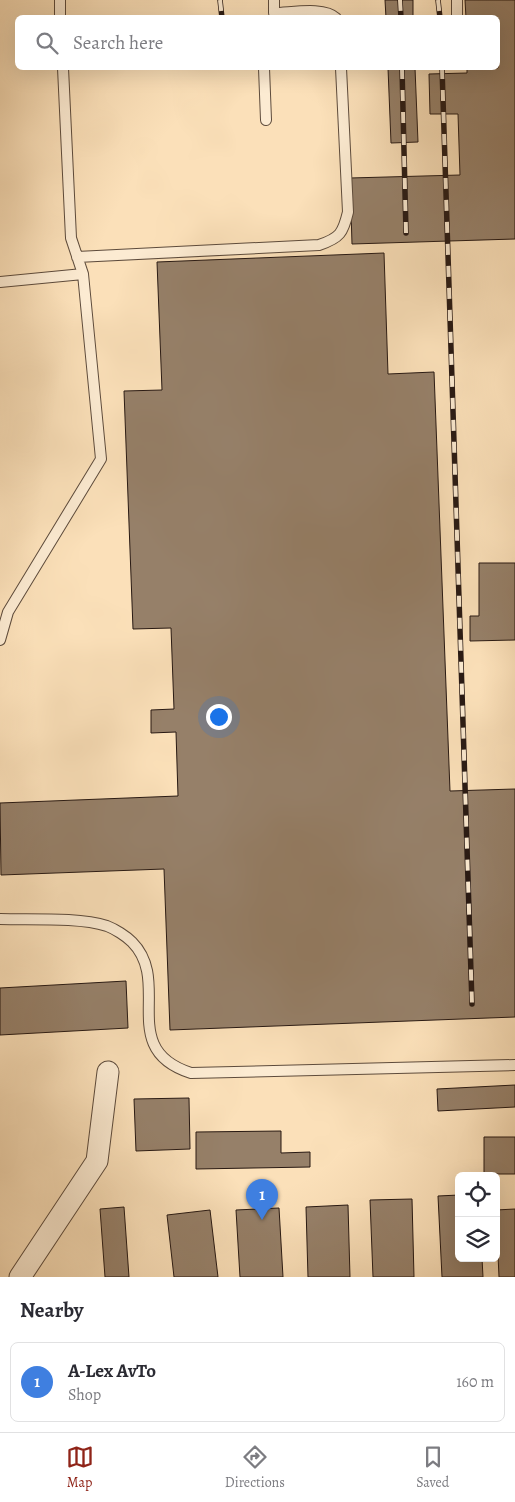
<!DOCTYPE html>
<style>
:root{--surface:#fff;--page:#f2f2f3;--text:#2b2b33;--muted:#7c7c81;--line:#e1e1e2;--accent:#8f2418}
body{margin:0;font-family:Alegreya,serif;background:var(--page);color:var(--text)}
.controls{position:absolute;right:15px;bottom:15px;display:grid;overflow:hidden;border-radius:8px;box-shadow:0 5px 20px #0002}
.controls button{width:45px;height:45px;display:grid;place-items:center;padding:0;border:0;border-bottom:1px solid var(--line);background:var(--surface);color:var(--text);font:25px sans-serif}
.you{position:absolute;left:218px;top:716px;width:18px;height:18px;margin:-12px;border:4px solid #fff;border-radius:50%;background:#1a73e8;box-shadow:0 0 0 8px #1a73e833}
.badge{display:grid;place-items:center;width:32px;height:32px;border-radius:50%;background:var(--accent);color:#fff;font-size:16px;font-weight:700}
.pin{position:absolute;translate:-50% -41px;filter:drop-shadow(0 1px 2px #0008)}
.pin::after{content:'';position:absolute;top:26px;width:18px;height:15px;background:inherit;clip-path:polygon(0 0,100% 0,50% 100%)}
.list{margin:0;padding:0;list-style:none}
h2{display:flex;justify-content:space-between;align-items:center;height:65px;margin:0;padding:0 20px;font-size:21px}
h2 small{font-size:16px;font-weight:400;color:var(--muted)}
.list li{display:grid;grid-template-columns:32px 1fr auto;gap:15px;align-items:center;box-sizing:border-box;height:80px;margin:0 10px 10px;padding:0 10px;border:1px solid var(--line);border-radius:8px}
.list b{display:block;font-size:19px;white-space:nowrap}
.list p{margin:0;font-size:16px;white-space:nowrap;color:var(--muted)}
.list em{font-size:16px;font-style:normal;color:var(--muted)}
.icon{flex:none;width:28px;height:28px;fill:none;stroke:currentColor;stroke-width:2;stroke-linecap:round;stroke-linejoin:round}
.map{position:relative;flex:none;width:515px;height:1277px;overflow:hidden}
.search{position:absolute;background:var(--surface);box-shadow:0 5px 20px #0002;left:15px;right:15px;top:15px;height:55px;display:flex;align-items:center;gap:12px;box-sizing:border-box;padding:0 18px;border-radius:8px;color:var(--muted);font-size:19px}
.sheet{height:155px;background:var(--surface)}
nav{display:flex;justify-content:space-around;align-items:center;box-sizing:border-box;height:70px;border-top:1px solid var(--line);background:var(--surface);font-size:14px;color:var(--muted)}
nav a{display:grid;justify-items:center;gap:2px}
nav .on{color:var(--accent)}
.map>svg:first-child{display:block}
</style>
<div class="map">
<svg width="515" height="1277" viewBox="0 0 515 1277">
<rect width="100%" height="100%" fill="#fbe0b9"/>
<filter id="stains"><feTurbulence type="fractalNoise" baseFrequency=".004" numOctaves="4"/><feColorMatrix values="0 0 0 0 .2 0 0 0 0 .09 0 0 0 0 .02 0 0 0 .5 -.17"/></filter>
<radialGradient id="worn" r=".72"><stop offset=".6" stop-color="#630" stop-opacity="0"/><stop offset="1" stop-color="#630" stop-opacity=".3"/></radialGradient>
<path fill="#968069" stroke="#281913" d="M 385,0 L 413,0 L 413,18 L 386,18 Z
M 465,0 L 515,0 L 515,239 L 352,244 L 350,178 L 460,175 L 458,114 L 430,114 L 429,74 L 467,73 L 467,68 L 498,68 L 498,18 L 466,18 Z
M 388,68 L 415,68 L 418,142 L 391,143 Z
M 384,253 L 388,374 L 434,372 L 450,791 L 515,789 L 515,1017 L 170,1030 L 164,869 L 1,875 L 0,803 L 178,796 L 176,732 L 151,733 L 151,710 L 174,709 L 171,628 L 133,629 L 124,391 L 162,390 L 157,262 Z
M 479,563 L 515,563 L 515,640 L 470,641 L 470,616 L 479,616 Z
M 126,981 L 128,1028 L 0,1035 L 0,988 Z
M 515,1085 L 515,1107 L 438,1111 L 437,1089 Z
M 189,1098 L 190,1149 L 136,1151 L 134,1099 Z
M 281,1131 L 281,1153 L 310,1152 L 310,1167 L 196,1169 L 196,1132 Z
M 484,1137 L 515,1137 L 515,1174 L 484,1174 Z
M 459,1195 L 459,1258 L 482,1258 L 483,1277 L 442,1277 L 438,1196 Z
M 412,1199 L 414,1277 L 373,1277 L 370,1200 Z
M 348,1205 L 350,1277 L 308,1277 L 306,1207 Z
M 124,1207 L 129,1277 L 105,1277 L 100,1209 Z
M 279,1208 L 283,1277 L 240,1277 L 236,1210 Z
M 515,1209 L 515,1277 L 499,1277 L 496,1210 Z
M 210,1210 L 218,1277 L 174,1277 L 167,1215 Z"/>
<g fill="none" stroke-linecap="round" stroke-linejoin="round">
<defs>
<path id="lane" d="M 60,0 L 60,18
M 274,0 L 274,13 C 290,13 324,6 336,18
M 457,0 L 457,18
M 264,68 L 266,120
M 77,257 L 319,245 C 340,238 343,233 348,212 L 341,68
M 0,282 L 83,274
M 0,640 L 8,612 L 101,459 L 83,274 L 71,238 L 63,68
M 0,919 C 31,920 78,917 107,926 C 115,929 126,936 132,942 C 173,983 116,1049 191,1073 L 515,1065"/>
<path id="street" d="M 20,1277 L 97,1161 L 108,1072"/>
</defs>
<use href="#lane" stroke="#5d4b3c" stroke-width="12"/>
<use href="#street" stroke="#5d4b3c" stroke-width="23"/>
<use href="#lane" stroke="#fcebd2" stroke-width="10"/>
<use href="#street" stroke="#fcebd2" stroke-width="21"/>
<defs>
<path id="rail" d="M 220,0 L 222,18
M 400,0 L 401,18
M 438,0 L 440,18
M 402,68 L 406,233
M 442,68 L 472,1004"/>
</defs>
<use href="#rail" stroke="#281913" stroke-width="5.5"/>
<use href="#rail" stroke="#fcebd2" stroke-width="4" stroke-dasharray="11" stroke-linecap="butt"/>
</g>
<rect width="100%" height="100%" filter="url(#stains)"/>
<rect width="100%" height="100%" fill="url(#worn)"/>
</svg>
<div class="controls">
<button><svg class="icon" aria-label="locate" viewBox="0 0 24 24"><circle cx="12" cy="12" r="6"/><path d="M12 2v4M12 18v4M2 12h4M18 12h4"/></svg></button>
<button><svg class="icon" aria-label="layers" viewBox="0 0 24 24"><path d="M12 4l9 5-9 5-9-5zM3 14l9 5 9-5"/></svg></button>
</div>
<div class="you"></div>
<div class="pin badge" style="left:262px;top:1220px;background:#3f7fe0">1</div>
<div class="search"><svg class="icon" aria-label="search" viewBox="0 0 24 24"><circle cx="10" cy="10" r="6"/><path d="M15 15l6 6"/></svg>Search here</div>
</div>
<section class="sheet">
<h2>Nearby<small></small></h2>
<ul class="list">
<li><span class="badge" style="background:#3f7fe0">1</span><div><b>A-Lex AvTo</b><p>Shop</p></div><em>160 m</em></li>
</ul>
</section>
<nav>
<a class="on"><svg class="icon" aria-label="map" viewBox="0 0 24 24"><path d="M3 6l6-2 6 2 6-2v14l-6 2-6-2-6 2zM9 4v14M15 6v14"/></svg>Map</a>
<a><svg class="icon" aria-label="directions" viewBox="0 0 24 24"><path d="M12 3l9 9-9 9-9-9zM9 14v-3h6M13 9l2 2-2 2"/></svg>Directions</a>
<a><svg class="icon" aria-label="saved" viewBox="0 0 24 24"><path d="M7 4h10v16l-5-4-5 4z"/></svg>Saved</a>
</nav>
